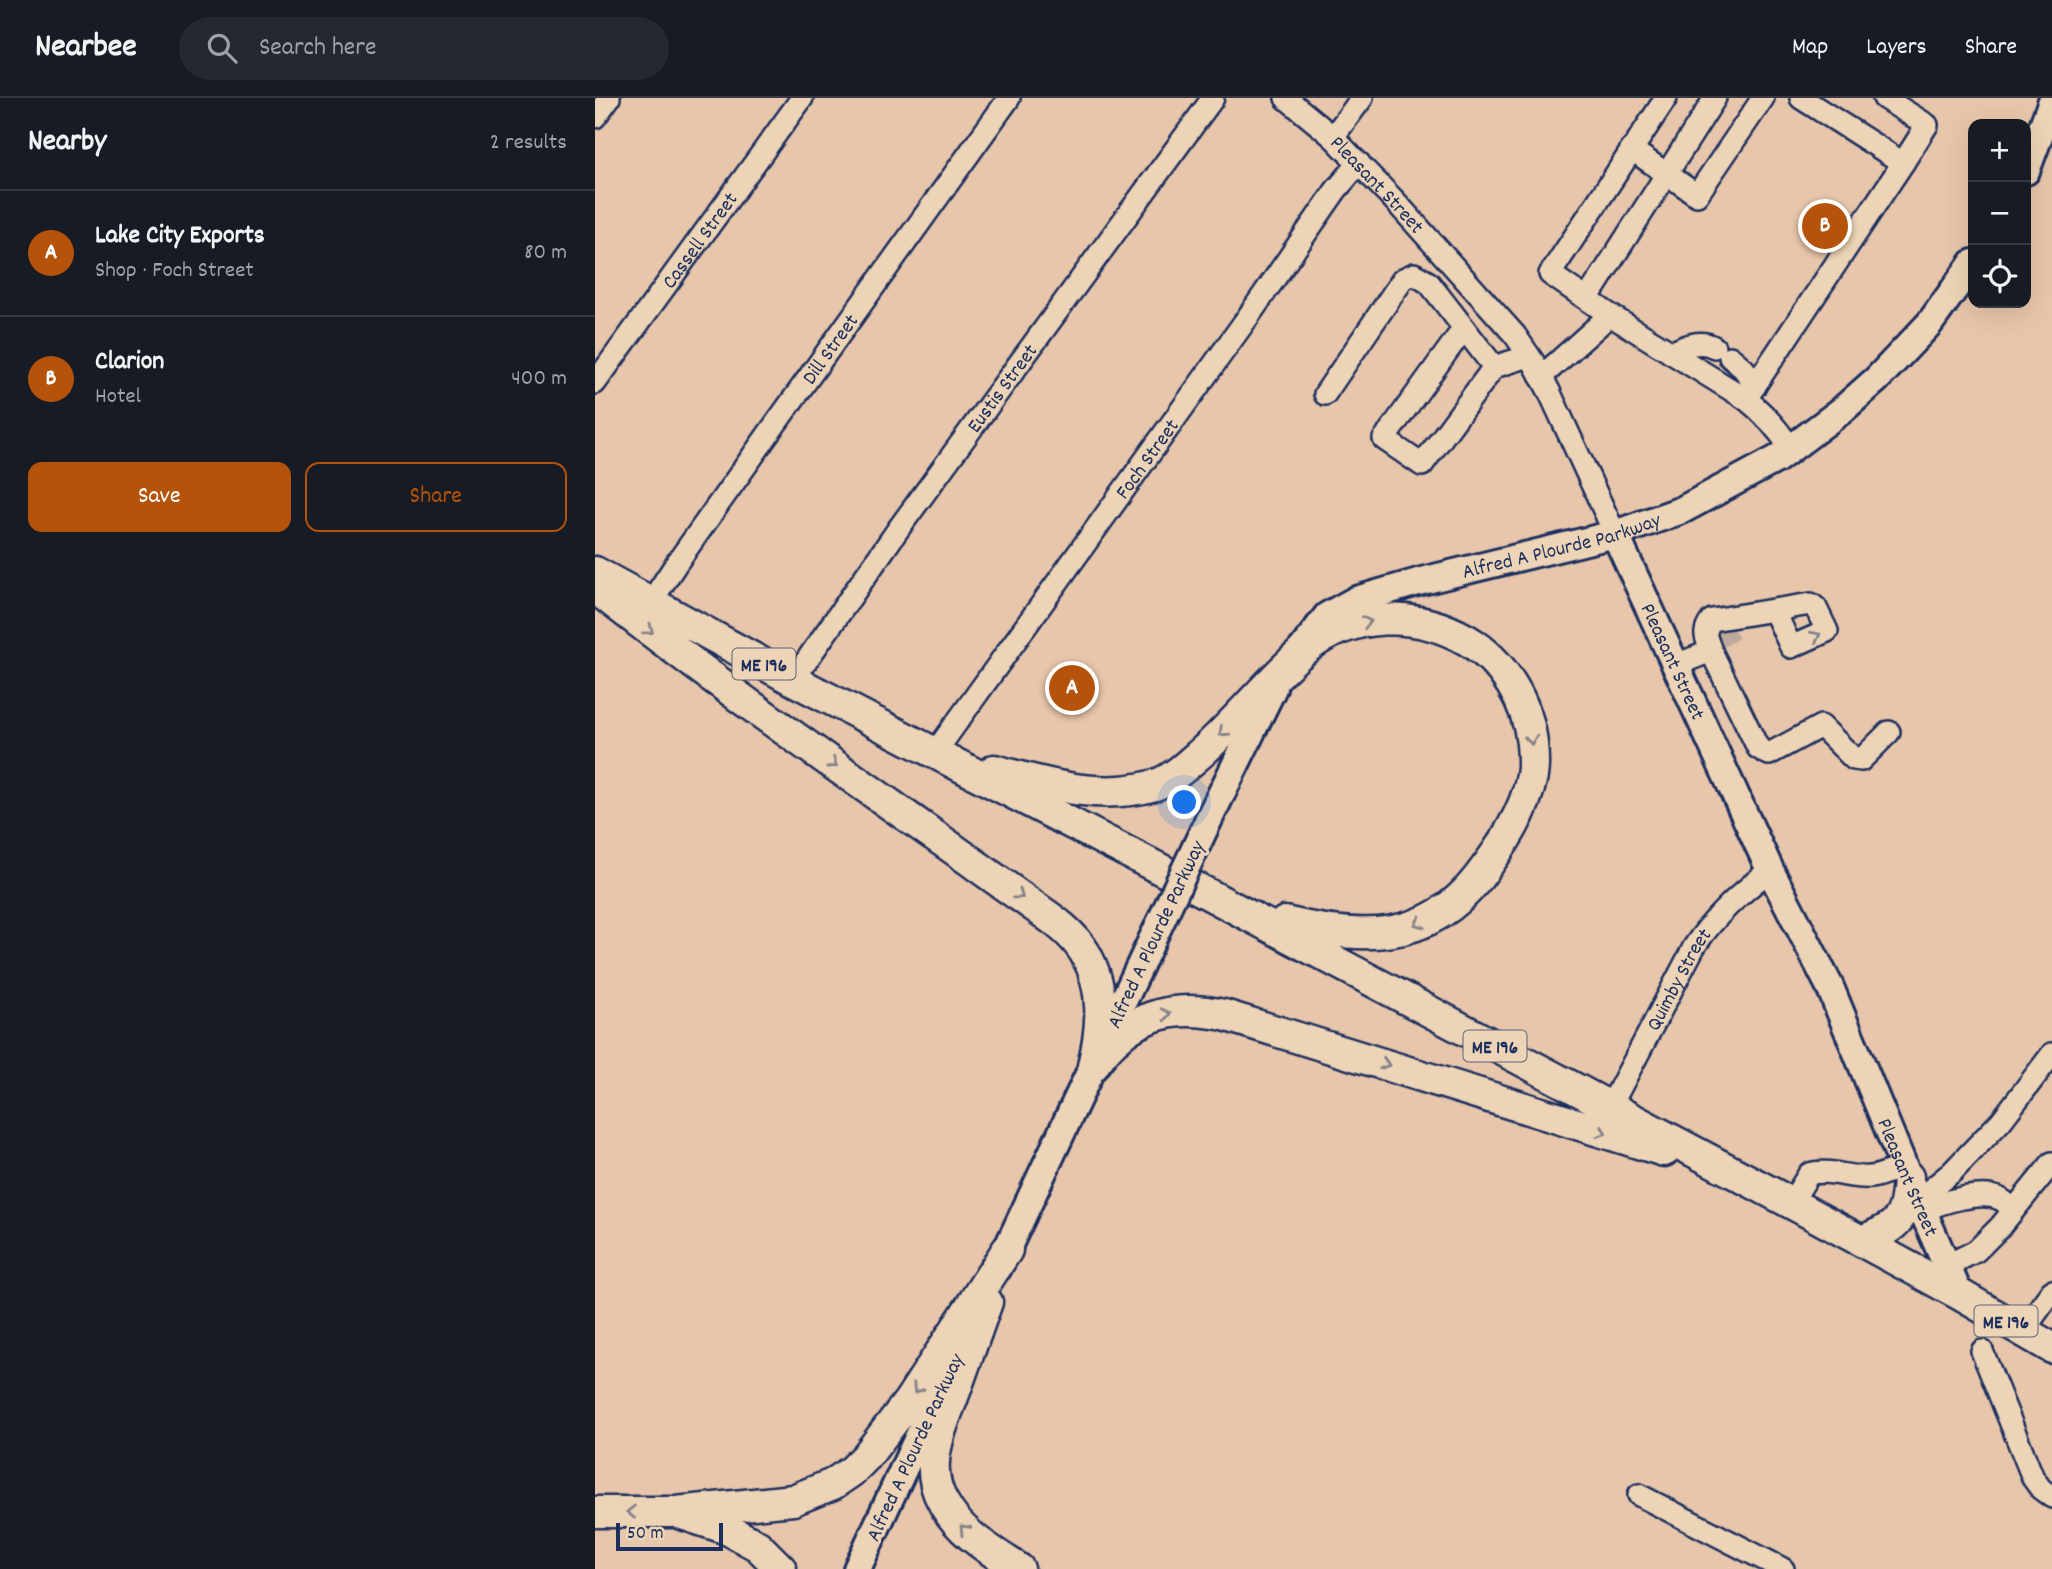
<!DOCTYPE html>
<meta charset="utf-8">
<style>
:root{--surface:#171b24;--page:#242831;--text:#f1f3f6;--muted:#9ea1a6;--line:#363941;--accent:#b45309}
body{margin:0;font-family:Dekko,sans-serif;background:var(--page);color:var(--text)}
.controls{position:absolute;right:21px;top:21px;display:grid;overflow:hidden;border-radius:14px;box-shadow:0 7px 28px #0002}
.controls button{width:63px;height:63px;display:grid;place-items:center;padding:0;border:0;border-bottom:2px solid var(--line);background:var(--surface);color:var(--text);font:35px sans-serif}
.scale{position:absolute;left:21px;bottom:18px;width:107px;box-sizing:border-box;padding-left:7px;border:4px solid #1b2f5e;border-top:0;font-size:19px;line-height:24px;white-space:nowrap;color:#1b2f5e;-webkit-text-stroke:5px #eed4b6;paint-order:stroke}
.you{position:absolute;left:590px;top:705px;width:24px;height:24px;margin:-18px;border:5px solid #fff;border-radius:50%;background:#1a73e8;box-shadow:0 0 0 10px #1a73e833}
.badge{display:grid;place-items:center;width:46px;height:46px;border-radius:50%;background:var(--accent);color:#fff;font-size:23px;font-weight:700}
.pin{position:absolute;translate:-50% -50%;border:4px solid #fff;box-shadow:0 2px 7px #0006}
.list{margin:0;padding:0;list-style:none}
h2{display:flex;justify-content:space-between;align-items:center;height:91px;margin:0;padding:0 28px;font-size:30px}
h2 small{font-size:23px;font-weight:400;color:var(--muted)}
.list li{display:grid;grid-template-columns:46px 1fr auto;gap:21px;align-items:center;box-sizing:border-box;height:126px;padding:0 28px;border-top:2px solid var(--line)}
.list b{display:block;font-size:26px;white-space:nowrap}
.list p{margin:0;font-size:23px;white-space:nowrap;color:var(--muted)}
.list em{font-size:23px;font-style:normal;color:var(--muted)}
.actions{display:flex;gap:14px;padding:21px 28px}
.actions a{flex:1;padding:16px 0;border:2px solid var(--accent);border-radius:14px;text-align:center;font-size:24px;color:var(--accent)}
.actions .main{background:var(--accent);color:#fff}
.icon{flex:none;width:38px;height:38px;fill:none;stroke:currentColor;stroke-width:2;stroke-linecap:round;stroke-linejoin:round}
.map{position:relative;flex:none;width:1457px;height:1471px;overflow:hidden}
header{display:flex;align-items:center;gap:42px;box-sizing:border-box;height:98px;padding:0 35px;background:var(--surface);border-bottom:2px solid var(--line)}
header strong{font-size:33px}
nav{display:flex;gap:38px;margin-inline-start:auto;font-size:24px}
.search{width:490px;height:63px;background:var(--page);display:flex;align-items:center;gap:18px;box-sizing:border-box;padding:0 24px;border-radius:38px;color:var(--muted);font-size:26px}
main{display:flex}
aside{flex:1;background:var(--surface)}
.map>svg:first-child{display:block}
</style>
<header>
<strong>Nearbee</strong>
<div class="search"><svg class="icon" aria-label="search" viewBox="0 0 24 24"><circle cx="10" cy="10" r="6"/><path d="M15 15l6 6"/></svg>Search here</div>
<nav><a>Map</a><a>Layers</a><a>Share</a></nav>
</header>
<main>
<aside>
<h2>Nearby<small>2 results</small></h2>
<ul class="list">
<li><span class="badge">A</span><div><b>Lake City Exports</b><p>Shop · Foch Street</p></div><em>80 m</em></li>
<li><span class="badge">B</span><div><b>Clarion</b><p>Hotel</p></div><em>400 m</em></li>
</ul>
<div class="actions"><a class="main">Save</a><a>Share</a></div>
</aside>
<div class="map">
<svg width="1457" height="1471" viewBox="0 0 1457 1471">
<rect width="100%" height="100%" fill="#e8c6ab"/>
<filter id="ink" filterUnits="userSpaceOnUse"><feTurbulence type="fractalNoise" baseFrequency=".0143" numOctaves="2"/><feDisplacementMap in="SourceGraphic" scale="14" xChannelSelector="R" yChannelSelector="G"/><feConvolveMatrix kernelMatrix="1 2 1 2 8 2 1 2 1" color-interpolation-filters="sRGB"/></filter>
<g filter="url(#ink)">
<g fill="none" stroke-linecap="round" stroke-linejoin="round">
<path stroke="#bfa89c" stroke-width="21" stroke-dasharray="21 10" stroke-linecap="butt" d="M 1122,541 L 1138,531"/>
<defs>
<g id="minor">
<path id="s1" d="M 691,0 L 738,39 L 799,102 L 920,237 L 939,265 L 954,293 L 1020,436"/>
<path d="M 1071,0 L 955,176 L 1015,217 L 1151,301 L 1308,65 L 1206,0"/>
<path d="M 1289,0 L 1332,27 L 1308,65"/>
<path d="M 0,19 L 14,0"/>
<path d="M 738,39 L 767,0"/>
<path d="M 1036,51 L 1102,97 L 1168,0"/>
<path d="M 992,201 L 1120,0"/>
<path d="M 1076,255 C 1090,248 1105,241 1119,249"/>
<path d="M 1135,259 L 1149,271 L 1160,288"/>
<path d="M 899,269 L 869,230 L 789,341 L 827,367 L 899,269 L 934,258"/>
<path d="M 946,279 L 1015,217"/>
<path id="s2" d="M 0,285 L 207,0"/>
<path d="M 730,296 L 808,181 L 819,176 L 834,185 L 869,230"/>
<path d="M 1151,301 C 1170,316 1183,331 1196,351"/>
<path id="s3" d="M 56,504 L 81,466 L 174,335 L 414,0"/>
<path d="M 1116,553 L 1163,650 L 1174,656 L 1226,628 L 1259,661 L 1266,662 L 1294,634"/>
<path d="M 1081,567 L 1116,553 C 1111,539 1107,535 1117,522 L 1216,506 L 1221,510 L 1232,533 L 1196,549 L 1179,512"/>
<path id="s4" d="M 198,582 L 304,430 L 618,0"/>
<path id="s5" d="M 339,656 L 653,219 L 741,92 L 764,65"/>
<path id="s6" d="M 1015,1009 L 1099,849 C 1120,817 1145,796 1175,772"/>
<path d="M 1323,1102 L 1357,1074 L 1406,1023 L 1457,956"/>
<path d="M 1196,1105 L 1214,1076 C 1234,1070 1255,1081 1276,1079 C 1286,1078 1298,1072 1308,1068"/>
<path d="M 1327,1114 C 1344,1104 1387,1092 1405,1101 C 1410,1103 1415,1109 1418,1113"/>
<path d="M 1351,1168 L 1381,1153 L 1405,1129 L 1457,1065"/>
<path d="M 1428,1233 L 1457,1193"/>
<path d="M 1387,1253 L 1438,1380 L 1446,1391 L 1457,1399"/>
<path d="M 1044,1397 L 1188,1471"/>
</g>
<g id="major">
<path d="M 1431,73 L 1457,3"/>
<path id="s7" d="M 1020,436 L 1175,772 L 1235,889 L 1313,1079 L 1364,1196"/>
<path id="s8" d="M 707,551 L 732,518 L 761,502 L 823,484 L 1020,436 L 1087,412 L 1182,361 L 1246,313 L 1282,281 L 1335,225 L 1378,165"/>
<path d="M 613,723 L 678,590"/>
<path d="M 403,1170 L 557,842"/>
<path d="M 262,1471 L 355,1271"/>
</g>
<path id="highway" d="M 0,474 L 198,582 L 598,788 L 1196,1105 L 1364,1196 L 1457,1250
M 0,490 C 110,577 225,657 340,738 C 369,758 397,779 426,799 C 449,816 475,830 490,855 C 511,891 507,930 498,968
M 399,672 C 451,686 505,703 560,687 C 577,682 593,666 607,654 C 643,622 672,584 708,553 C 755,514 820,512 872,542 C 908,563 933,605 937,646 C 938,656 939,667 937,678 C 930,715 906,750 883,780 C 832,846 764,842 690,824
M 500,965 C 533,919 574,905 629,917 L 1069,1053
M 1267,1143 C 1305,1127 1311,1122 1313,1079
M 392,1204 C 381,1235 370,1265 359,1296 C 351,1317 341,1340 339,1363 C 338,1377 341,1392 348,1404 C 364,1435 395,1452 424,1471
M 0,1414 L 81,1414 L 130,1430 L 163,1448 L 186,1471
M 81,1414 L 198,1402 L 238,1386 L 257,1373 L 271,1359 L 314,1303 L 412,1152"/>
</defs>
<use href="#minor" stroke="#1b2f5e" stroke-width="26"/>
<use href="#major" stroke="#1b2f5e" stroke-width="32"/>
<use href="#highway" stroke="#1b2f5e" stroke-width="35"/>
<use href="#minor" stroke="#eed4b6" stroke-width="21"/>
<use href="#major" stroke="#eed4b6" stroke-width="26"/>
<use href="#highway" stroke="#eed4b6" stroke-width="30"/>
<defs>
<path id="major-bridge" d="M 557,842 L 613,723"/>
</defs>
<use href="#major-bridge" stroke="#1b2f5e" stroke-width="32" stroke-linecap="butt"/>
<use href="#major-bridge" stroke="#eed4b6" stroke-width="26"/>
</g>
<defs><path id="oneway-chevron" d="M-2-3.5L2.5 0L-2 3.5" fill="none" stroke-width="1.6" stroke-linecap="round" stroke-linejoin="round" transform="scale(1.75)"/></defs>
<g stroke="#84828a">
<use href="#oneway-chevron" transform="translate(772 524) rotate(-11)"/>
<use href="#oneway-chevron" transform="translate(54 532) rotate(37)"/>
<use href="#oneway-chevron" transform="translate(1221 538) rotate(-26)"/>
<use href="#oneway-chevron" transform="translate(628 634) rotate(137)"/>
<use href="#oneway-chevron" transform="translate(936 642) rotate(83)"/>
<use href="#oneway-chevron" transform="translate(238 666) rotate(35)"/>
<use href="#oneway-chevron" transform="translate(424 797) rotate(36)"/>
<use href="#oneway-chevron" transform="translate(824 825) rotate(158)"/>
<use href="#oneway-chevron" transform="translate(571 916) rotate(-13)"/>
<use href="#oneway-chevron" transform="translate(790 966) rotate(17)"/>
<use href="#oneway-chevron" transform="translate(1007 1034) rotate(18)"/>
<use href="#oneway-chevron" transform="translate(322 1291) rotate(123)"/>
<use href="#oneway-chevron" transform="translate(36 1414) rotate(180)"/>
<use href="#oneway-chevron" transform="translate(369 1431) rotate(-134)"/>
</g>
</g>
<g text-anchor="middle" stroke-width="6" stroke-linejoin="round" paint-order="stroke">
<g fill="#eed4b6" stroke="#5a6078" stroke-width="2">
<rect x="137.5" y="550.5" width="63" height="31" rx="5"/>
<rect x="868.5" y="932.5" width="63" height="31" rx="5"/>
<rect x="1379.5" y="1207.5" width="63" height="31" rx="5"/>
</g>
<g font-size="19" font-weight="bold" fill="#1b2f5e">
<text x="169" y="573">ME 196</text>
<text x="900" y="955">ME 196</text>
<text x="1411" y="1230">ME 196</text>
</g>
<g font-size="21" fill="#1b2f5e" stroke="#eed4b6">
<text dy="7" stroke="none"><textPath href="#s1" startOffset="126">Pleasant Street</textPath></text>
<text dy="7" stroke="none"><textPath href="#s2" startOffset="177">Cassell Street</textPath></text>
<text dy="7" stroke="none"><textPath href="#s3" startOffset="310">Dill Street</textPath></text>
<text dy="7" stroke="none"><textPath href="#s4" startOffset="359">Eustis Street</textPath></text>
<text dy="7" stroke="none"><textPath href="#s5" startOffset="364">Foch Street</textPath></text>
<text dy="7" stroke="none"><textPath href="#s8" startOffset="287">Alfred A Plourde Parkway</textPath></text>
<text dy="7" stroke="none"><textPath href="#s7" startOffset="140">Pleasant Street</textPath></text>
<text transform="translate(560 836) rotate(-65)" y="7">Alfred A Plourde Parkway</text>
<text dy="7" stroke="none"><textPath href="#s6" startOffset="145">Quimby Street</textPath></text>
<text dy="7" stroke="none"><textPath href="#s7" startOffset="707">Pleasant Street</textPath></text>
<text transform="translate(319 1349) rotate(-65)" y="7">Alfred A Plourde Parkway</text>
</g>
</g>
</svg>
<div class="controls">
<button>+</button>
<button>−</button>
<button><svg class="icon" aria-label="locate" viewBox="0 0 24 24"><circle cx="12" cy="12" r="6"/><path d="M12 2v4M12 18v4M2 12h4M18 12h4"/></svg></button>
</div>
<div class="scale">50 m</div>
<div class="you"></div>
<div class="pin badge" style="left:477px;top:590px">A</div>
<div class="pin badge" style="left:1230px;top:128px">B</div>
</div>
</main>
